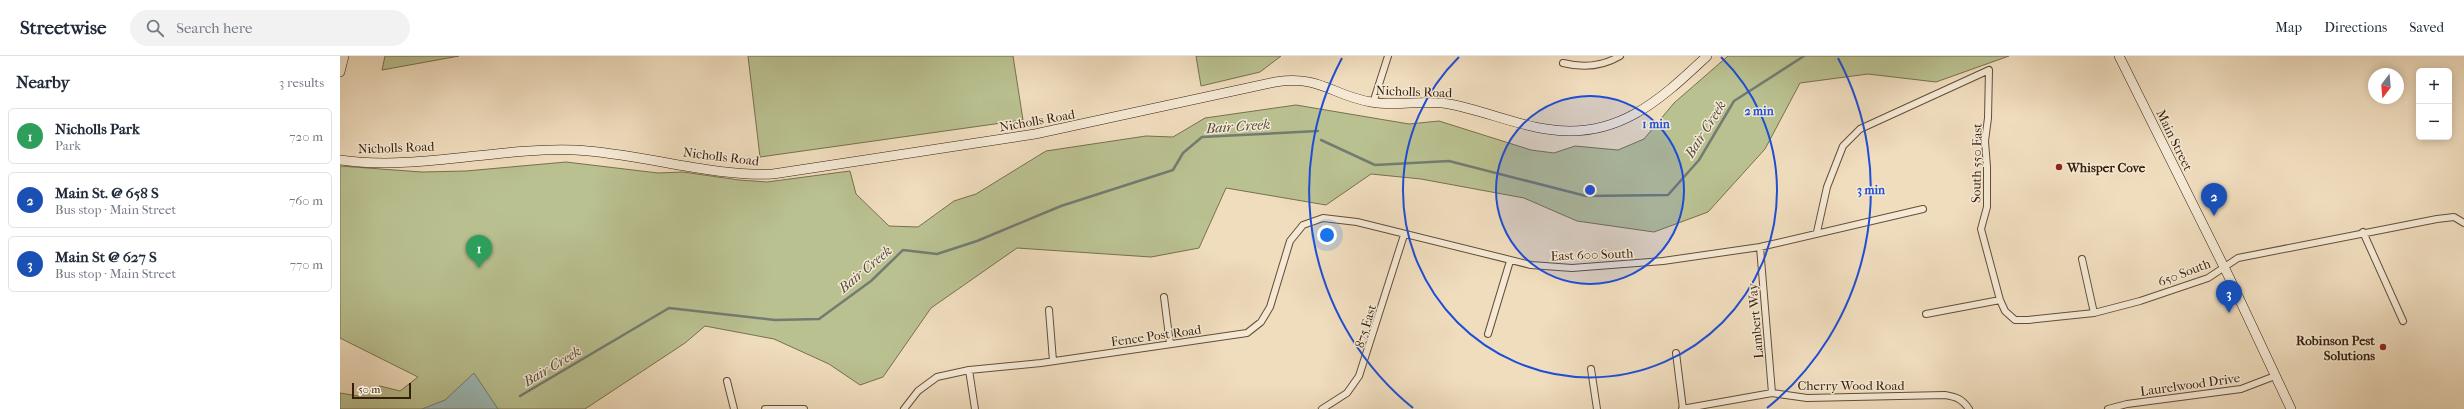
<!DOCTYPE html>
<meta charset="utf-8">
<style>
:root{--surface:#fff;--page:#f2f2f3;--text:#1f2937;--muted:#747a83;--line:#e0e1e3;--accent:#8f2418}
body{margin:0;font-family:"IM FELL French Canon",serif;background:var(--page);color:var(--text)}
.controls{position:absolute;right:12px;top:12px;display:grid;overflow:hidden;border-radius:6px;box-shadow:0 2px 10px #0003}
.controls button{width:36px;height:36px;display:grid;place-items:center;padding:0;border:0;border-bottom:1px solid var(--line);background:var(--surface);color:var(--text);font:20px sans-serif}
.compass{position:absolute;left:2028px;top:12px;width:36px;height:36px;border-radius:50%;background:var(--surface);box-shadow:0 2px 10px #0003;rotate:196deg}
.scale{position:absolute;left:12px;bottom:10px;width:59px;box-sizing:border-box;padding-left:4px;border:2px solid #351f0a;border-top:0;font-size:11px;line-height:14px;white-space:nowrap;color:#351f0a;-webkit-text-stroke:3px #f5e9d5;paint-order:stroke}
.you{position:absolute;left:987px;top:179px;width:14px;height:14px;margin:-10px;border:3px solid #fff;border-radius:50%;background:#1a73e8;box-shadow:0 0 0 6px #1a73e833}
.badge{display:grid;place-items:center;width:26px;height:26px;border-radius:50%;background:var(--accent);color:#fff;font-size:13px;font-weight:700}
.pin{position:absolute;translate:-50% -33px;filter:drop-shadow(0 1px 2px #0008)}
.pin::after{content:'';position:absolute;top:21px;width:14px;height:12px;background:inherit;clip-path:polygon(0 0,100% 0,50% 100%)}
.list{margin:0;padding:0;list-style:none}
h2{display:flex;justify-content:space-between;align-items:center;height:52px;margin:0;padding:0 16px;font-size:17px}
h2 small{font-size:13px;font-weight:400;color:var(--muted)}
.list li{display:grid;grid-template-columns:26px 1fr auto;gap:12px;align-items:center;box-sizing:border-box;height:56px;margin:0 8px 8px;padding:0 8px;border:1px solid var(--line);border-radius:6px}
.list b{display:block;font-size:15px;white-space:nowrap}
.list p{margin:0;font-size:13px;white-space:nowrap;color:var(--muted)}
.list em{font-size:13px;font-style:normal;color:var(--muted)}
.icon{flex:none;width:22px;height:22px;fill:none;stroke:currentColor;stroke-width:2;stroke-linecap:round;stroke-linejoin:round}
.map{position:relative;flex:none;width:2124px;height:353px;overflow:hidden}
header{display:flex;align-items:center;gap:24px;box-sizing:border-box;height:56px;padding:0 20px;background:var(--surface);border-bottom:1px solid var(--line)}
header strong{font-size:19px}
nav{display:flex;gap:22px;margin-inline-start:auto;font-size:14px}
.search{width:280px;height:36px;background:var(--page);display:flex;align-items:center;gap:10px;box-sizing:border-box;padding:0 14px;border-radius:22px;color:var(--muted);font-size:15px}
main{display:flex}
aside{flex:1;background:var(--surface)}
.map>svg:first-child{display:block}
</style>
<header>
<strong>Streetwise</strong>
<div class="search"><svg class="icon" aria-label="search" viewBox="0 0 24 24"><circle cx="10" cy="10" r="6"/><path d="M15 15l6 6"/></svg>Search here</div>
<nav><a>Map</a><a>Directions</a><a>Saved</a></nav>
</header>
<main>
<aside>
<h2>Nearby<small>3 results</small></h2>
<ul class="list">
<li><span class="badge" style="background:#2e9e5b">1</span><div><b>Nicholls Park</b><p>Park</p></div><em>720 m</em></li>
<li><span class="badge" style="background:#1a4fb4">2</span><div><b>Main St. @ 658 S</b><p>Bus stop · Main Street</p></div><em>760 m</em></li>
<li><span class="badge" style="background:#1a4fb4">3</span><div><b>Main St @ 627 S</b><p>Bus stop · Main Street</p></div><em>770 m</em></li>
</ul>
</aside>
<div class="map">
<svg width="2124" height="353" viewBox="0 0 2124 353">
<rect width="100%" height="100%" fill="#f0ddbe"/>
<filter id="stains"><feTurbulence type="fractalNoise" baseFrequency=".005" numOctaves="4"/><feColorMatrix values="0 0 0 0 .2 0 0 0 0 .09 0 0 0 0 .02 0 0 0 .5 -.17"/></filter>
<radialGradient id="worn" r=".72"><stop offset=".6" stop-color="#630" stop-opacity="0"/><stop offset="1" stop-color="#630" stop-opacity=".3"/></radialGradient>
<path fill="#bac191" stroke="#78704e" d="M 45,0 L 119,0 L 42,14 Z
M 408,0 L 673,0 L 683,64 L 420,101 Z
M 856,0 L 941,0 L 920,16 L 861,30 Z
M 1388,0 L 1669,0 L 1596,26 L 1528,18 L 1460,27 L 1425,93 L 1368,156 L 1314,176 L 1237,165 L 1184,142 L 1081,123 L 1031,118 L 986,149 L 886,132 L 859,192 L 811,201 L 677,192 L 591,252 L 543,321 L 520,329 L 489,308 L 434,283 L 365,270 L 345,287 L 245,353 L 0,353 L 0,337 L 18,340 L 40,330 L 60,335 L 78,321 L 0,282 L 0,110 L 82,116 L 126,115 L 226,106 L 318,117 L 343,116 L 399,124 L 427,126 L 510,115 L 516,138 L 549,170 L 578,171 L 614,145 L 636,138 L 706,95 L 806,80 L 833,81 L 865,62 L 956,49 L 1069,68 L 1099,65 L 1191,94 L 1214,97 L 1235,90 L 1278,94 L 1304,83 L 1334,47 Z"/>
<path fill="#9cbab8" stroke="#737c72" d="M 134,317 L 158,353 L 82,353 L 105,344 Z"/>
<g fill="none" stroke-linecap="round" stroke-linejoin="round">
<path stroke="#737c72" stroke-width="2.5" d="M 981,84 L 1035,109 L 1109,105 L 1246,140 L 1328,139 L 1359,104 L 1394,45 L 1464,0
M 180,340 L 329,252 L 435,264 L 479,263 L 531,225 L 563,194 L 597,198 L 637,185 L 721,150 L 833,114 L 843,97 L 862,81 L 978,75"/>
<defs>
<path id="street" d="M 1223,7 C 1243,12 1263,10 1280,0
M 1033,47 L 1048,0
M 1477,176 L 1487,131 L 1503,90 L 1520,73 L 1649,14 L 1648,62 L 1645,85 L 1647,111 L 1647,151 L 1641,173 L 1660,244 L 1665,255 L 1675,264 L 1688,264 L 1754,257 L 1800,245 L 1868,222 L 1898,202 L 2097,163 L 2114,161 L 2124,167
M 2023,176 L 2063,265
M 1420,191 L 1432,337
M 1742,203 L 1754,257
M 824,241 L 830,288
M 709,254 L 713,305
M 1586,258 L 1660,244
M 1148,278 L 1170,205
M 1336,297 L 1343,353
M 1251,313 L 1257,353
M 629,314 L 635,353
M 387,325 L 394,353
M 425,353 L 464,353
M 564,353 L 578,335 L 597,321 L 629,314 L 701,307 L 907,277 L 921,266 L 930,251 L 950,185 L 963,169 L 983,162 L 1017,166 L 1191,209 L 1232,212 L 1323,205 L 1420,191 L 1583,153
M 982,353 L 1007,337 L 1019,320 L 1064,179
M 1342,353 L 1432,337 L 1467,342 L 1605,339 C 1617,341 1622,343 1629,353
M 1768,353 L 1787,348 L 1901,333 L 1935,320"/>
<path id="secondary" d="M 1779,0 L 1889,221 L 1951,353
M 0,16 L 4,0
M 0,104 C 78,115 157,91 235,94 C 300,97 370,121 433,118 L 695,78 L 935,26 C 982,19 990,39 1031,46 C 1057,51 1083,43 1109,48 C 1142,54 1173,68 1206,73 C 1277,85 1320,44 1367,0"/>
</defs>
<use href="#street" stroke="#644e37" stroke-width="8"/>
<use href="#secondary" stroke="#351f0a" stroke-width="10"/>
<use href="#street" stroke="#f5e9d5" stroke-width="6"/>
<use href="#secondary" stroke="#f5e9d5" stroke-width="9"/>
</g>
<circle cx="1250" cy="134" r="94" fill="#1d4ed8" fill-opacity=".12"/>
<g fill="none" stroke="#1d4ed8" stroke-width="2">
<circle cx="1250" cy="134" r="94"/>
<path d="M1381 1A187 187 0 1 1 1119 1"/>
<path d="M1073 352A281 281 0 0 1 1002 2M1498 2A281 281 0 0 1 1427 352"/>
</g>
<g fill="#8f2418" stroke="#f5e9d5" stroke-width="1.5">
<circle cx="1719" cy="111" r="4"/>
<circle cx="2043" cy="291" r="4"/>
</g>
<g text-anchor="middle" stroke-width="3" stroke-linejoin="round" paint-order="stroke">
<g font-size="13" fill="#351f0a" stroke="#f5e9d5">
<text transform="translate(1074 35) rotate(2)" y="5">Nicholls Road</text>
<text transform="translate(697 64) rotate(-10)" y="5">Nicholls Road</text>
<text transform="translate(1835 84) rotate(64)" y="5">Main Street</text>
<text transform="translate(56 91) rotate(-2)" y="5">Nicholls Road</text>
<text transform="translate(381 100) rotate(7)" y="5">Nicholls Road</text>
<text transform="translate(1636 107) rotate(-89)" y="5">South 550 East</text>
<text transform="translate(1252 198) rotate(-2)" y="5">East 600 South</text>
<text transform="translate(1844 216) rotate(-21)" y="5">650 South</text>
<text transform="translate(1415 265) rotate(-95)" y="5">Lambert Way</text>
<text transform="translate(1025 270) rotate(-73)" y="5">875 East</text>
<text transform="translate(816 279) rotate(-8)" y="5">Fence Post Road</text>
<text transform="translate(1850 328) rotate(-8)" y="5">Laurelwood Drive</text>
<text x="1511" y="334">Cherry Wood Road</text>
</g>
<g font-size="13" font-weight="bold" fill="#351f0a" stroke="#f5e9d5" text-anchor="start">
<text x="1727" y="116">Whisper Cove</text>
<text x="2035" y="289" text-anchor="end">Robinson Pest<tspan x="2035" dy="15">Solutions</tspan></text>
</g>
<g font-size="14" font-style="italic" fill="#544e3e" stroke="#f5e9d5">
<text transform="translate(898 70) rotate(-4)" y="5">Bair Creek</text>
<text transform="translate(1365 73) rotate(-58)" y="5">Bair Creek</text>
<text transform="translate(525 213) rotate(-40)" y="5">Bair Creek</text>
<text transform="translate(212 310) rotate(-31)" y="5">Bair Creek</text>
</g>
</g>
<circle cx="1250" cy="134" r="6" fill="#1d4ed8" stroke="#f5e9d5" stroke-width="2"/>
<g font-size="12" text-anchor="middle" font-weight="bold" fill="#1d4ed8" stroke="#f5e9d5" stroke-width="3" stroke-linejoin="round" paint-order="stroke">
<text x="1419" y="59">2 min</text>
<text x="1316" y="72">1 min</text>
<text x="1531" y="138">3 min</text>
</g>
<rect width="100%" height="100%" filter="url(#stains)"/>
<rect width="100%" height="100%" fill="url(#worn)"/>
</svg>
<div class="controls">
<button>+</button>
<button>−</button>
</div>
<svg class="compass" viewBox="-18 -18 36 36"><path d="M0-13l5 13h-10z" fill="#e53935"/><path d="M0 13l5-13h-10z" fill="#747a83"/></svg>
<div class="scale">50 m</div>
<div class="you"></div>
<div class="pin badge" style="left:139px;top:212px;background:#2e9e5b">1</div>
<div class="pin badge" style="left:1874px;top:160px;background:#1a4fb4">2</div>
<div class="pin badge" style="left:1889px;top:257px;background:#1a4fb4">3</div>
</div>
</main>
